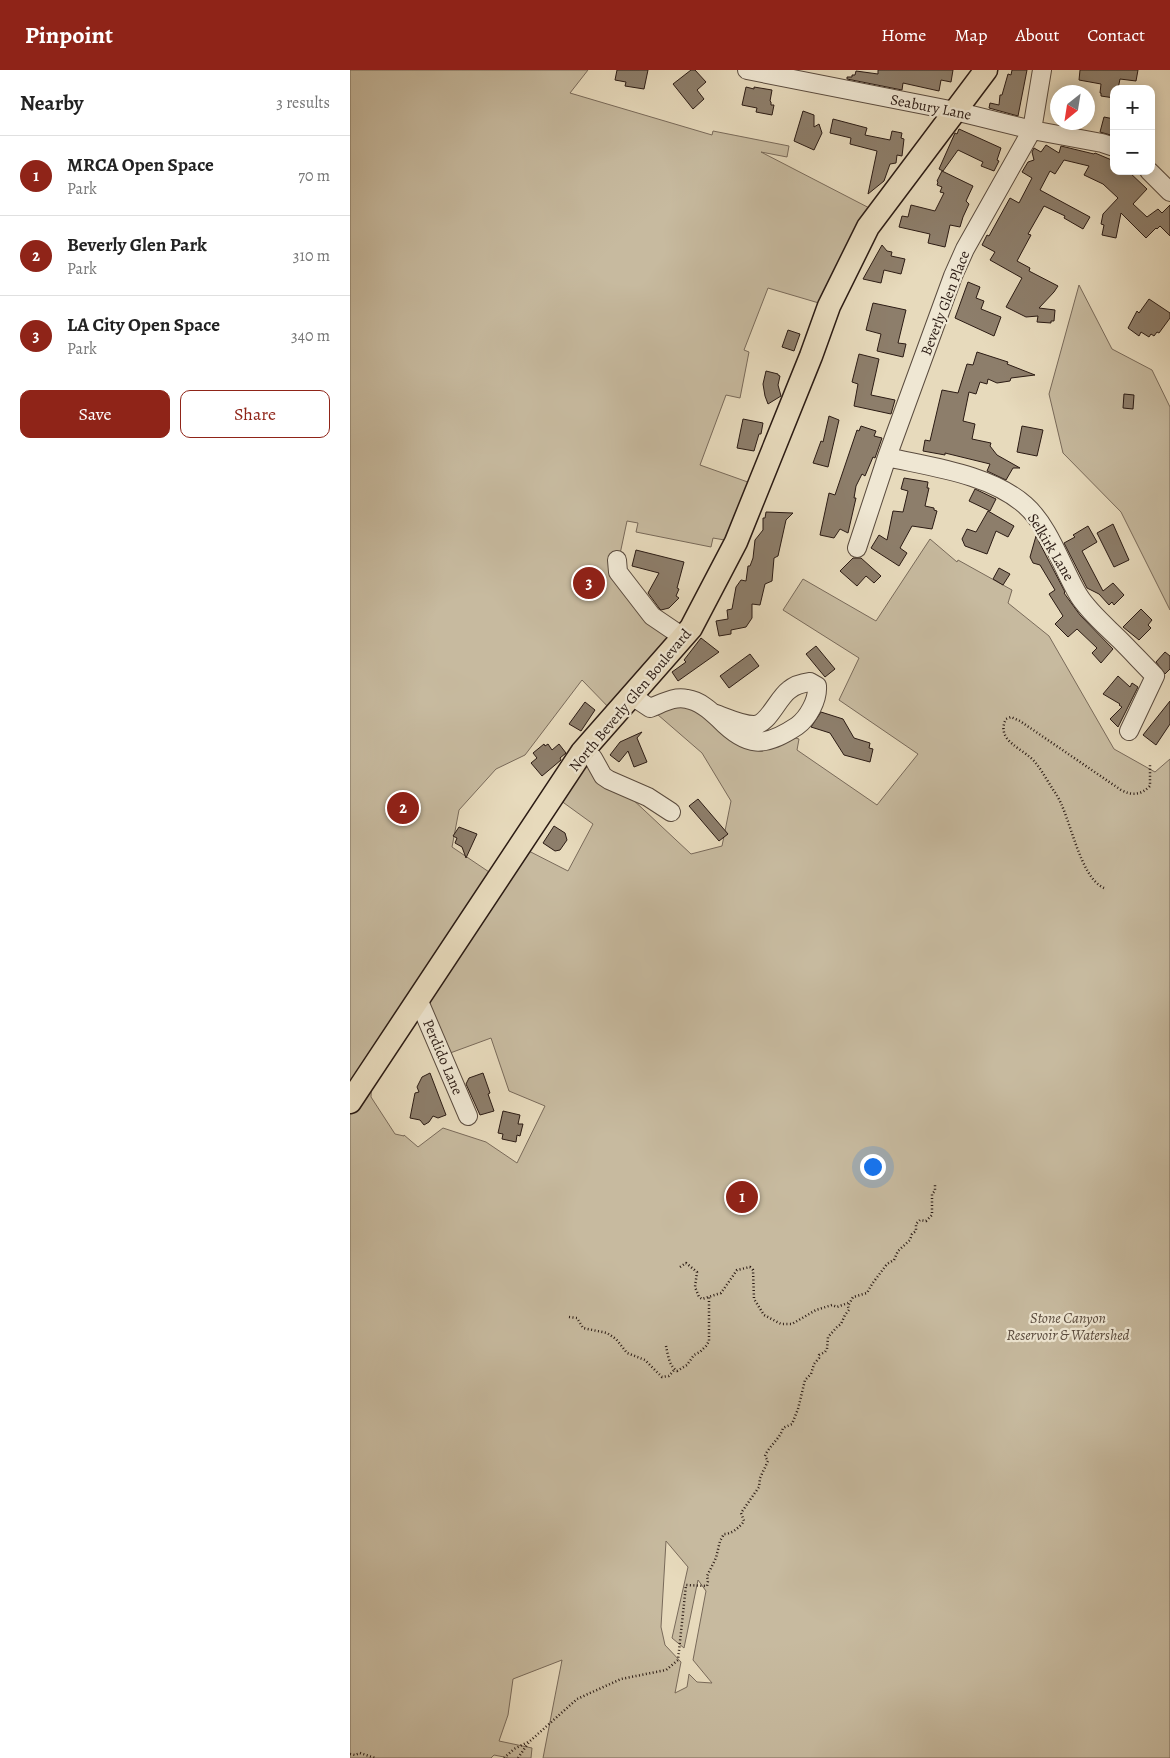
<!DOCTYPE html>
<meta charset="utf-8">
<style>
:root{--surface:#fff;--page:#f2f2f2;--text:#222;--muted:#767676;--line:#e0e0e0;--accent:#8f2418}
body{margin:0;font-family:Alegreya,serif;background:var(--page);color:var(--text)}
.controls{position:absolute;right:15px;top:15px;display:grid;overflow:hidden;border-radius:10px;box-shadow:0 2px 12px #0003}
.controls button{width:45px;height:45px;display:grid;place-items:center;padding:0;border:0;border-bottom:1px solid var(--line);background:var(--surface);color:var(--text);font:25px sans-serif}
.compass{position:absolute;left:700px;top:15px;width:45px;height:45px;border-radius:50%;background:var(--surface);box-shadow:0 2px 12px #0003;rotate:210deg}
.you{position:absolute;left:522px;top:1096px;width:18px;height:18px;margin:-12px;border:4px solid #fff;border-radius:50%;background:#1a73e8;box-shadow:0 0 0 8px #1a73e833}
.badge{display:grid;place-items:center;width:32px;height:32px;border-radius:50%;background:var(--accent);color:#fff;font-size:16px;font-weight:700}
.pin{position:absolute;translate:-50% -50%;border:2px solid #fff;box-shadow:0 1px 5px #0006}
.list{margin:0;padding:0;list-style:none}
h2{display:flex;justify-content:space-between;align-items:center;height:65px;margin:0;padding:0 20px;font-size:21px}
h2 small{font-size:16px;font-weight:400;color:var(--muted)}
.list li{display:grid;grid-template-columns:32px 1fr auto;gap:15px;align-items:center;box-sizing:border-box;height:80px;padding:0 20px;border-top:1px solid var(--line)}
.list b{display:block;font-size:19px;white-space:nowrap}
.list p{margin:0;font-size:16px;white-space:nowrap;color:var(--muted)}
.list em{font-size:16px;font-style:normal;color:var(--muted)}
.actions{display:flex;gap:10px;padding:15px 20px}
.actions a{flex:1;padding:11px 0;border:1px solid var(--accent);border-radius:10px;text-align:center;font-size:18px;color:var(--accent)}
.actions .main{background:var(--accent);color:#fff}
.map{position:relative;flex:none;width:820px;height:1688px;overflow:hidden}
header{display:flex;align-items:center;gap:30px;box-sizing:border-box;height:70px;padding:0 25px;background:var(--accent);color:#fff}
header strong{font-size:24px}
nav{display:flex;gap:28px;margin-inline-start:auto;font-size:18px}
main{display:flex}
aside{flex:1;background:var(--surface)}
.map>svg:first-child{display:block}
</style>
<header>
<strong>Pinpoint</strong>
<nav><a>Home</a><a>Map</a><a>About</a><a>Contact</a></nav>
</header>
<main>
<aside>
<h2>Nearby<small>3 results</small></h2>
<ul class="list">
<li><span class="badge">1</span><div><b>MRCA Open Space</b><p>Park</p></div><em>70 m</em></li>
<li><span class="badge">2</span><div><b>Beverly Glen Park</b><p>Park</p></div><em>310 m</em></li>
<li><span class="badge">3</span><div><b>LA City Open Space</b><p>Park</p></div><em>340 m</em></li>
</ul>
<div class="actions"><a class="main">Save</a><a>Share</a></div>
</aside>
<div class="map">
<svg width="820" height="1688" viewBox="0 0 820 1688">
<rect width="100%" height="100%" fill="#e7dabc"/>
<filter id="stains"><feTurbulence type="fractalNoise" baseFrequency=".004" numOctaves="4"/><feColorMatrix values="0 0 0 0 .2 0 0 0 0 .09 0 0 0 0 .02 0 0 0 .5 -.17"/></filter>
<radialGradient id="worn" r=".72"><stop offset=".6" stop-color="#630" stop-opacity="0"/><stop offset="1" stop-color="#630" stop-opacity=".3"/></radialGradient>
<path fill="#c7ba9f" stroke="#796a5a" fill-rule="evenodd" d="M 0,0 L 238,0 L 220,23 L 362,65 L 363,61 L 439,76 L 437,87 L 411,82 L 529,143 L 479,236 L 418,218 L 394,280 L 399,282 L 390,328 L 376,325 L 350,395 L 409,416 L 386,472 L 363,468 L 361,477 L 286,462 L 288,453 L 277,451 L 266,503 L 327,574 L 265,644 L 232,610 L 175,685 L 146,699 L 109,740 L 102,777 L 148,808 L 169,776 L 218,801 L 243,754 L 203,725 L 232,682 L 341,784 L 372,776 L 381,731 L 352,683 L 300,638 L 325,628 L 380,661 L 435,665 L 449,669 L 447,680 L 527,735 L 568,684 L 489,630 L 509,588 L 433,540 L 453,509 L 526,551 L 580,469 L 607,492 L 608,490 L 662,520 L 658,533 L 699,566 L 764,679 L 805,702 L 820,689 L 820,1688 L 193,1688 L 212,1590 L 163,1609 L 158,1645 L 149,1671 L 182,1678 L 181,1688 L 159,1688 L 144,1685 L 141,1688 L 0,1688 ZM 68,929 L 92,986 L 141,968 L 159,1021 L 195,1036 L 167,1093 L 136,1072 L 93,1058 L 68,1077 L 54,1065 L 54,1066 L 45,1064 L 21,1027 L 22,1000 ZM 316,1471 L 338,1497 L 322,1568 L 334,1578 L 348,1510 L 356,1521 L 343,1590 L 362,1613 L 347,1612 L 339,1604 L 337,1617 L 325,1623 L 331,1592 L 315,1575 L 311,1557 Z
M 729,215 L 762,279 L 802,300 L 820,337 L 820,540 L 771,442 L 713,383 L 699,324 Z"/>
<path fill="#8d7e6b" stroke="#2b1b14" d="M 267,0 L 298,0 L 294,19 L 275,16 L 276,12 L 265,10 Z
M 341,0 L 345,0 L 356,12 L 347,20 L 354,29 L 343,39 L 323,14 Z
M 528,0 L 603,0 L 601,12 L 591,10 L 589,21 L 553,13 L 552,20 L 497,9 L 497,7 L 502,7 L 502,5 L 505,5 L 506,1 L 528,4 Z
M 662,0 L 677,0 L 668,46 L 639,38 L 640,33 L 649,35 L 650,25 L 652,25 L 658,4 L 661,5 Z
M 730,0 L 788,0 L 786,11 L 770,9 L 768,19 L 764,19 L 764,28 L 751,26 L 751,23 L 750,23 L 751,14 L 729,10 Z
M 396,17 L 404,19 L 404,17 L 422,20 L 420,31 L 421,32 L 421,35 L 424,35 L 422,45 L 406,42 L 407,38 L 392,35 Z
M 453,41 L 464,45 L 464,57 L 469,54 L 472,63 L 464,80 L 444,71 Z
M 754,47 L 764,49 L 764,66 L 750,62 Z
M 483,49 L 517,58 L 515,65 L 540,70 L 542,61 L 552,63 L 551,68 L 554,69 L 552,86 L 547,85 L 546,93 L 540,94 L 534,111 L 518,124 L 527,81 L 500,74 L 501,68 L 480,63 Z
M 609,59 L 651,78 L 647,90 L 649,91 L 644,101 L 631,96 L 633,92 L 608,80 L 593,101 L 589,99 L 605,63 L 607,64 Z
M 696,75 L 709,83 L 711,76 L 744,84 L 745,83 L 764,91 L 764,101 L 778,101 L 797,119 L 783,134 L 797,147 L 808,139 L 812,143 L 820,135 L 820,166 L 810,156 L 807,159 L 806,158 L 796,168 L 771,143 L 766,168 L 752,165 L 754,155 L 751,154 L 753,144 L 768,128 L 753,114 L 734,105 L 739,96 L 714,90 L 705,104 L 700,101 L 690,120 L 740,147 L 733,159 L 714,148 L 715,146 L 694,136 L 678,164 L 681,165 L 667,191 L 680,198 L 679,201 L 708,216 L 704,222 L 689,238 L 705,240 L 704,251 L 701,251 L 701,253 L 687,252 L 688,246 L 676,247 L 656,237 L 672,208 L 640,190 L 645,182 L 632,175 L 637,165 L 639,166 L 660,128 L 669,133 L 682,108 L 672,102 L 678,92 L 684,90 L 682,82 L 684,78 L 691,82 Z
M 592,101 L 623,116 L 616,131 L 619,134 L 613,147 L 610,157 L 600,155 L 595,177 L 578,173 L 580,164 L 549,157 L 552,146 L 558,147 L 561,135 L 585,141 L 594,123 L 590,122 L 592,117 L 587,115 L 588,112 L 587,111 Z
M 532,175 L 537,181 L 542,182 L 541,186 L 555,189 L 551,204 L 534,200 L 531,213 L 513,209 Z
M 618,212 L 630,217 L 626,228 L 634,231 L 631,239 L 651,247 L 644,266 L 605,248 Z
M 799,229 L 820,243 L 820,248 L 809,263 L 807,262 L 804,266 L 801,264 L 799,267 L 791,262 L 789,266 L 778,258 L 787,241 L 789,243 Z
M 523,233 L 556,240 L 548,273 L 556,274 L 553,287 L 527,281 L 531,264 L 516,260 Z
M 438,260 L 450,264 L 444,281 L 432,277 Z
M 627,282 L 658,292 L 657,294 L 685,305 L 661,308 L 660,311 L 647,313 L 638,309 L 637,314 L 630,312 L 626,324 L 619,322 L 613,351 L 625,354 L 622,369 L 641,373 L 640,376 L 647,385 L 670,398 L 663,398 L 656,410 L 637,401 L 640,394 L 595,383 L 595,385 L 573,381 L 575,370 L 580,371 L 592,320 L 608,323 L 617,294 L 623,295 Z
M 509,284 L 529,289 L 521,325 L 545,330 L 541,344 L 504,336 L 508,314 L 502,312 Z
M 416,301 L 428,304 L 428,305 L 430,306 L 428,315 L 431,326 L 418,334 L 415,326 L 413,314 Z
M 774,324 L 784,325 L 783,339 L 773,338 Z
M 479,346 L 489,350 L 478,397 L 463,393 L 471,371 L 473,372 Z
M 393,349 L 413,353 L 411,364 L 409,364 L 404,381 L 387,378 Z
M 511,356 L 526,361 L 524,366 L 532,368 L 525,388 L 523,387 L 515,406 L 512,404 L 506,416 L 504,428 L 506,428 L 498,463 L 490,459 L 484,468 L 470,465 L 479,423 L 485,425 L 507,360 L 509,361 Z
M 672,356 L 693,360 L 687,386 L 667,382 Z
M 554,408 L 578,412 L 577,418 L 579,418 L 575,436 L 584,438 L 584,440 L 587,441 L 582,459 L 562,456 L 550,478 L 557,483 L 549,496 L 521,478 L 529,465 L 537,470 L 543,441 L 553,442 L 558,421 L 551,419 Z
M 625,419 L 646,429 L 640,441 L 619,431 Z
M 638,441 L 664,456 L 658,467 L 646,461 L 637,484 L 615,476 L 612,469 L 617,459 L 626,462 Z
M 416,442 L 443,443 L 436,450 L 428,486 L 424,488 L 422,511 L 415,514 L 410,535 L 402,534 L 402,548 L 396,557 L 381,560 L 381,564 L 369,566 L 366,551 L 378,549 L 377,540 L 382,539 L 386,517 L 391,510 L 396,511 L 398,496 L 400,496 L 403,488 L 405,470 L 413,460 L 413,448 L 415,448 Z
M 763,454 L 779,490 L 764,497 L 747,463 Z
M 738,456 L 747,472 L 732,481 L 753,521 L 763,513 L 774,525 L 764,535 L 762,532 L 759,535 L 749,524 L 737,518 L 714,473 L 725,467 L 723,465 Z
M 686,466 L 715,522 L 714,523 L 730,545 L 763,579 L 751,593 L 742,583 L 747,578 L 727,559 L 718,567 L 705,554 L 713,546 L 699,524 L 705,520 L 690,495 L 683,493 L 680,487 Z
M 286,480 L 334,492 L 327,518 L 329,519 L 326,526 L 329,528 L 319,538 L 311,540 L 309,538 L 298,523 L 309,503 L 282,496 Z
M 503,488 L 511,488 L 531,506 L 524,513 L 516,506 L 507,516 L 490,501 Z
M 649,498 L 660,504 L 653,515 L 643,509 Z
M 791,539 L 802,550 L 798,555 L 801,558 L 789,570 L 773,557 Z
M 351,568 L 369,582 L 328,611 L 322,602 L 336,592 L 334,590 Z
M 466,576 L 485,599 L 475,607 L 456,584 Z
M 815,582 L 820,586 L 820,599 L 815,604 L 806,592 Z
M 400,584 L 409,596 L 379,618 L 370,606 Z
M 768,606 L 780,617 L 782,613 L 788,617 L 768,657 L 760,649 L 772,637 L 769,635 L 770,634 L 753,624 Z
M 820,631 L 820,654 L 806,675 L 793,665 Z
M 235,632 L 245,640 L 231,661 L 219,654 Z
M 471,642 L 493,649 L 504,668 L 520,673 L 519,678 L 523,679 L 520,692 L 494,685 L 480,663 L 461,657 Z
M 292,662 L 287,668 L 297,692 L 284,697 L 278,681 L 269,692 L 260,685 L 270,672 Z
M 194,674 L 195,676 L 198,674 L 202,680 L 209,674 L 216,683 L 210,688 L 211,690 L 192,706 L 181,693 L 187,688 L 183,683 Z
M 348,729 L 378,764 L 369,771 L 339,736 Z
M 204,756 L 215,763 L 217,770 L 210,780 L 205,781 L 193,773 Z
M 109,757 L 127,764 L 116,788 L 112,777 L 105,773 L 107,768 L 103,766 Z
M 80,1003 L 96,1045 L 88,1048 L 83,1046 L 79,1052 L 74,1055 L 70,1050 L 60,1048 L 65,1023 L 69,1022 L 67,1017 L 72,1007 Z
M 133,1003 L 140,1023 L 138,1024 L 144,1041 L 130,1045 L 116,1014 L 119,1008 Z
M 153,1041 L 170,1045 L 168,1054 L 173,1054 L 170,1066 L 167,1065 L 166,1072 L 152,1069 L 153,1064 L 148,1063 Z"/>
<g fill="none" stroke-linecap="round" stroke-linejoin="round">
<defs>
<path id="minor" d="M 397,0 L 605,41 L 682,60 L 752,73 L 764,77
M 799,101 L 820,122
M 537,387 C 581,397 640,404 675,435 C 700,457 712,498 729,526 C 740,543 756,556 770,570 C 782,582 793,594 805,606 L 779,661
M 507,478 L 537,387 L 603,206 L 615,179 L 682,60 L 692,0
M 267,490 L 268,502 L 302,546 L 333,567
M 282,626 L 300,638 C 313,633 324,626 337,629 C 350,631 360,640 369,649 C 397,678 414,678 447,656 C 458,648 468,630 467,616 L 460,612 C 452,613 445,615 439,620 C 427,629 418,655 404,655 C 390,655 376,647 363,643
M 232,682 L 243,688 L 253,706 L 259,710 L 298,727 L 321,742
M 68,929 L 118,1046"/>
<path id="major" d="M 0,1032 L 232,682 L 341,558 L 386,472 L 461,286 L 479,236 L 518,157 L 636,0"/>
</defs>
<use href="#minor" stroke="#5a4b3e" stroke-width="20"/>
<use href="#major" stroke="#2b1b14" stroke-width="25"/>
<path stroke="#2b1b14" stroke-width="2.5" stroke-dasharray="1 2.5" stroke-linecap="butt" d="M 754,818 C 729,807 721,747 706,724 C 699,714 693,702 685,692 C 673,678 645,671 656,649 L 661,647 L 670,651 L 771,720 C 782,726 791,725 800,716 L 800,693
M 330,1197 L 336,1193 L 347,1202 L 345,1217 L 349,1227 L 352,1229 L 371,1223 L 387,1200 L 400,1197 L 403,1200 L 404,1229 L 414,1245 L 431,1254 L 442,1254 L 466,1240 L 482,1235 L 487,1237 L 498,1233
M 219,1247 L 227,1248 L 233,1258 L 257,1263 L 266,1269 L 277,1283 L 295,1290 L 312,1307 L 319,1306 L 324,1300
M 316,1276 C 318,1285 319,1296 327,1301 L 337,1295 L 344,1285 L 350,1282 L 356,1276 L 359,1271 L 359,1227
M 0,1684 L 5,1685 L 10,1683 L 25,1688
M 154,1688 L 164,1679 L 180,1671
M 168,1688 L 179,1672 L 227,1629 L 271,1609 L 316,1600 L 328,1590 L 336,1515 L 357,1516 L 358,1511 L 357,1506 L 366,1488 L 370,1471 L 374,1464 C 382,1464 390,1457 394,1451 L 391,1443 L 409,1417 L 410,1408 L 418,1391 L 415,1386 C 419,1376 430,1369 433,1358 L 442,1354 L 448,1339 L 455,1310 L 461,1304 L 464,1294 L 469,1288 L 469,1285 L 475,1282 L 477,1279 L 478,1267 L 487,1257 L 491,1254 L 495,1245 L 499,1240 L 498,1236 L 503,1227 L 517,1223 L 522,1214 L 537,1194 L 544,1190 L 548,1181 L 560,1170 L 562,1164 L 566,1161 L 566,1154 L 570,1150 L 576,1151 L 582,1145 L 582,1124 L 585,1121 L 585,1115"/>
<use href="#minor" stroke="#efe7d3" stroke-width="18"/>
<use href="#major" stroke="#e7dabc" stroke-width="22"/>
</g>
<g text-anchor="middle" stroke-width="4.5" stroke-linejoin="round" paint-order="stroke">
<g font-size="15" fill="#2b1b14" stroke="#efe7d3">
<text transform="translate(581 37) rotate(11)" y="5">Seabury Lane</text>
<text transform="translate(595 233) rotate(-69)" y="5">Beverly Glen Place</text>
<text transform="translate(701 477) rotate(59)" y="5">Selkirk Lane</text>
<text transform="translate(280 630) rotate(-50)" y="5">North Beverly Glen Boulevard</text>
<text transform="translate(93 987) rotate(67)" y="5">Perdido Lane</text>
</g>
<g font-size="15" font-style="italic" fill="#5a4b3e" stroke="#efe7d3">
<text x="718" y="1253">Stone Canyon<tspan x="718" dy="17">Reservoir &amp; Watershed</tspan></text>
</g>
</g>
<rect width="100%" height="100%" filter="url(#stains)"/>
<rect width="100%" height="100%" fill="url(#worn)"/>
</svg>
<div class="controls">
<button>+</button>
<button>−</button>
</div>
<svg class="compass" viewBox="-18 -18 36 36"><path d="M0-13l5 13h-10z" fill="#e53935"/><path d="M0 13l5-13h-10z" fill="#767676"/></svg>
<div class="you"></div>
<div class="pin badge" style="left:392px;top:1127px">1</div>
<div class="pin badge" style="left:53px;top:738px">2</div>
<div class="pin badge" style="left:239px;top:513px">3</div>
</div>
</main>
